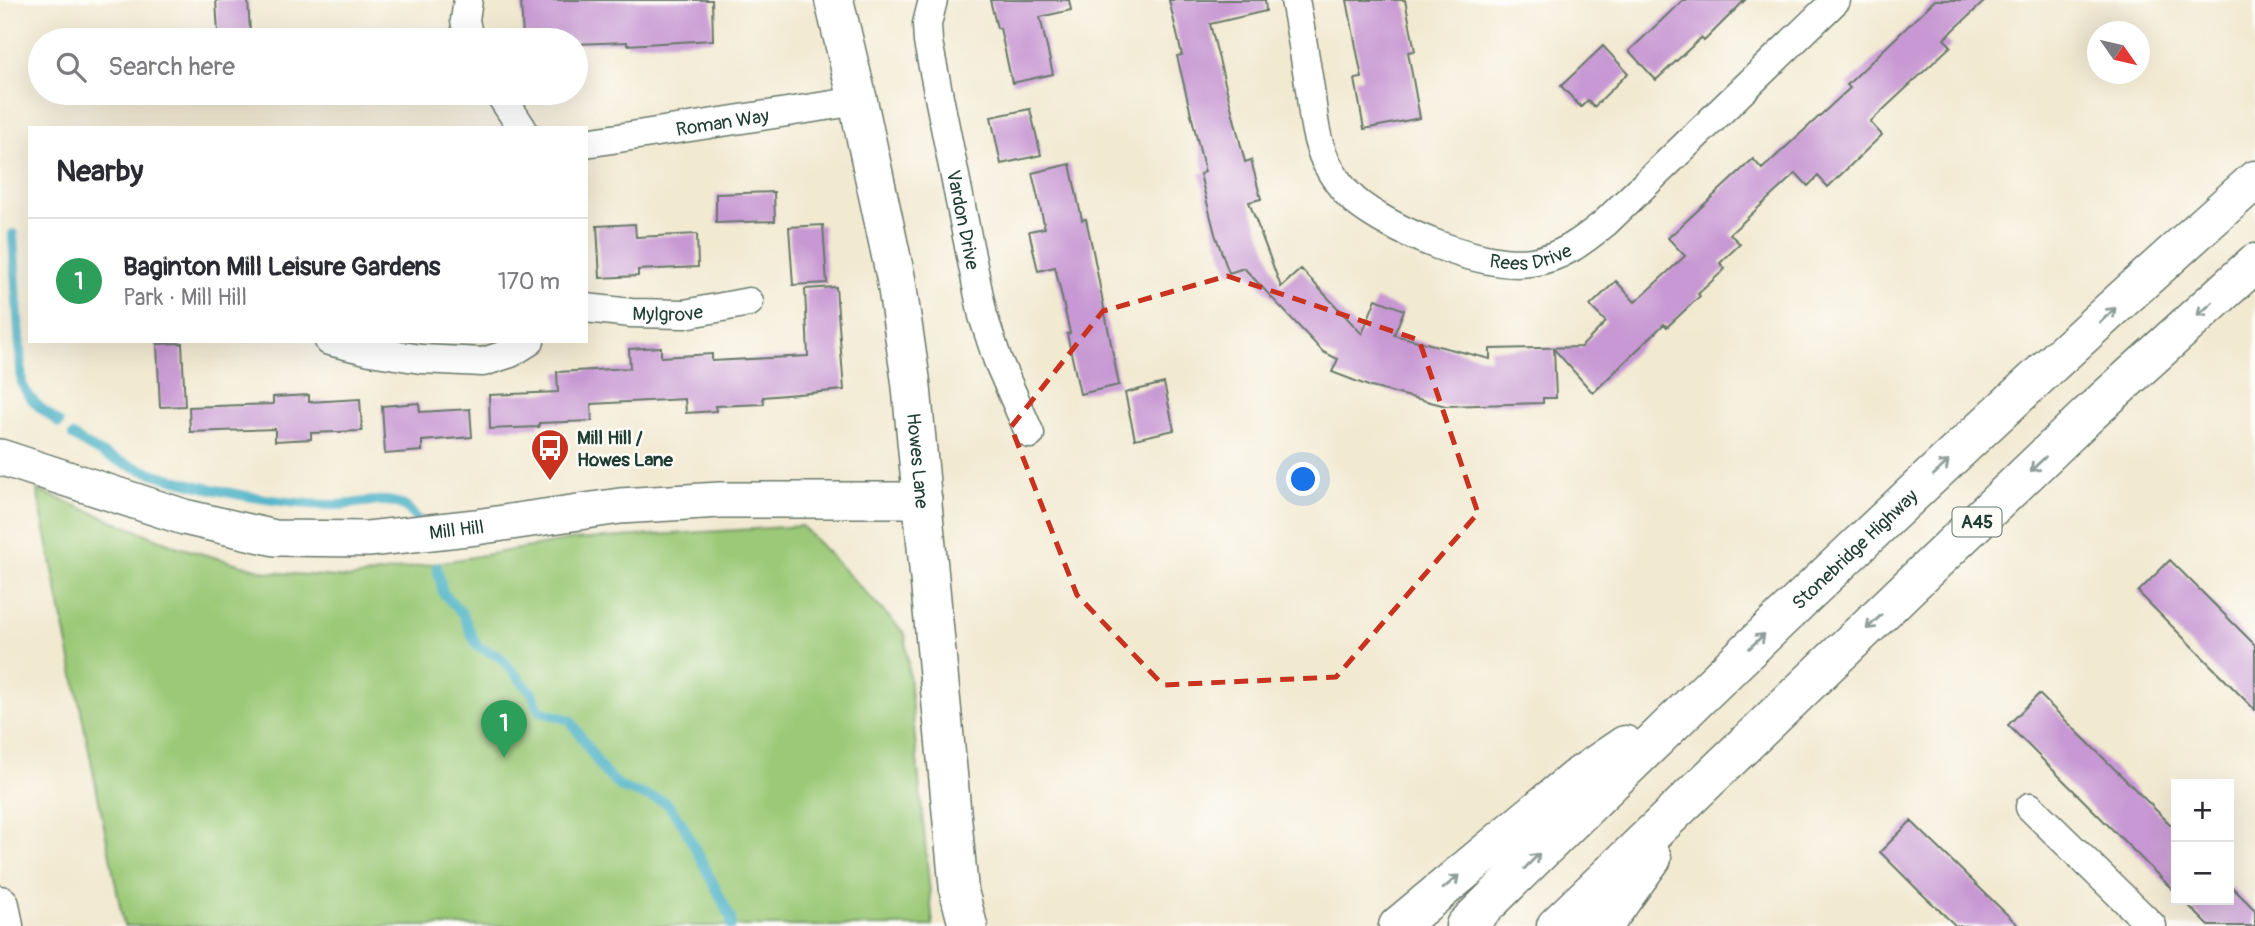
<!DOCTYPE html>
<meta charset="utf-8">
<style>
:root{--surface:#fff;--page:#f2f2f3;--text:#2b2b33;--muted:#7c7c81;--line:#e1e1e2;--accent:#c8321e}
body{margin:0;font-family:Pangolin,sans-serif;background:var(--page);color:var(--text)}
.controls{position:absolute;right:21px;bottom:21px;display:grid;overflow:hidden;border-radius:0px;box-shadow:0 7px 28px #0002}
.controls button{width:63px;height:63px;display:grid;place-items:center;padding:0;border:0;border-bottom:2px solid var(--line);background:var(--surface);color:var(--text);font:35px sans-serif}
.compass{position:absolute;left:2087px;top:21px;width:63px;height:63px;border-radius:50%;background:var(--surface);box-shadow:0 7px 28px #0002;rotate:124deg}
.you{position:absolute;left:1304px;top:480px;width:24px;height:24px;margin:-18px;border:5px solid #fff;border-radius:50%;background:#1a73e8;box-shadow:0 0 0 10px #1a73e833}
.badge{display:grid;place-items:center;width:46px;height:46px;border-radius:50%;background:var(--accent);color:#fff;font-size:23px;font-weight:700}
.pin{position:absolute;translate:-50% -58px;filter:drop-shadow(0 2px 4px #0008)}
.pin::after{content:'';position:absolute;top:37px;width:24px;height:21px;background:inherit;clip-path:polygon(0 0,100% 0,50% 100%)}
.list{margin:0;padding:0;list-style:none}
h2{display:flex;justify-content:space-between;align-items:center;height:91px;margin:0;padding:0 28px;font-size:30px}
h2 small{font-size:23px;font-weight:400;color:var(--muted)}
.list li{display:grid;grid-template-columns:46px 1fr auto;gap:21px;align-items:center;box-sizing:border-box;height:126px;padding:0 28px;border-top:2px solid var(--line)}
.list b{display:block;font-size:26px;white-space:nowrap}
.list p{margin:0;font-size:23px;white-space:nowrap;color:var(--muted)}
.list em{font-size:23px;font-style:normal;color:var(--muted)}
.icon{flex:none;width:38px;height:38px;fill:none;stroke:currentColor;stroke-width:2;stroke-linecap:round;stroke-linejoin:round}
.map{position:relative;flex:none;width:2255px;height:926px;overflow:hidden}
.search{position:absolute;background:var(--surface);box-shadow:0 7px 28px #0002;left:28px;top:28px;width:560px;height:77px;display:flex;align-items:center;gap:18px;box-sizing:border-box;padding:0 24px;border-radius:38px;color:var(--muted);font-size:26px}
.panel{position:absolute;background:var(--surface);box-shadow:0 7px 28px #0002;left:28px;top:126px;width:560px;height:217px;border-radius:0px}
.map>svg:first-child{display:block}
</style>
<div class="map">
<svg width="2255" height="926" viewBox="0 0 2255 926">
<rect width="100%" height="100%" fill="#fdfcf7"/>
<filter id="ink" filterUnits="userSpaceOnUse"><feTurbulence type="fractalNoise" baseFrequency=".0143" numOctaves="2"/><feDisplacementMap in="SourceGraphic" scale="14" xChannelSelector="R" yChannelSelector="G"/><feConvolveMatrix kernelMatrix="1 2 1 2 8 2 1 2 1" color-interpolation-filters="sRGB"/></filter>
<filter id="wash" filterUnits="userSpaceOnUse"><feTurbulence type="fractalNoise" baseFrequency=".00686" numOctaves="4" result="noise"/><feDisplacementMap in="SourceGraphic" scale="28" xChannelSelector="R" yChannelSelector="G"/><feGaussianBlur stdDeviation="1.57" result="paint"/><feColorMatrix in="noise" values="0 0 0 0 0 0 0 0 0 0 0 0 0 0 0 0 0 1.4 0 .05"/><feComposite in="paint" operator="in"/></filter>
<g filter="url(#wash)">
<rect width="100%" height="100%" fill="#f2e9d1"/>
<path fill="#9bc977" stroke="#5d8356" stroke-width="2" d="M 37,490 L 178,547 L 267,572 L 350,578 L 571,540 L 802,526 L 905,634 L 933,926 L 124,926 Z"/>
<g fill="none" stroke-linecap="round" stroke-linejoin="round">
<path stroke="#46b0c5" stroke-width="10" d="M 13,234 L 22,384 C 30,402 45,411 59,423
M 73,436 C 127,477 266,505 334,505 C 354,505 374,498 393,502 C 405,504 411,511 418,521
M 437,567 L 443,593 L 462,613 L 477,646 L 500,657 L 532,693 L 540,711 L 570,720 L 604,772 L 622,788 L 666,802 L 682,823 L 731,918 L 731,926"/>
</g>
<g id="blocks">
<path fill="#c798d3" d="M 216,0 L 248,0 L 250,32 L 218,34 Z
M 521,0 L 712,0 L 713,40 L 627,45 L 627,42 L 576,44 L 576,40 L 523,40 Z
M 990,0 L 1069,0 L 1071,10 L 1040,17 L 1053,74 L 1012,83 L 1000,28 L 997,28 Z
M 1169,0 L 1265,0 L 1266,11 L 1210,24 L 1245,162 L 1251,160 L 1261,199 L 1249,202 L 1281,287 L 1301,269 L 1362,334 L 1376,299 L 1404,310 L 1394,335 L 1490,359 L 1490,349 L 1581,347 L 1606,322 L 1590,306 L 1616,281 L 1635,302 L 1685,256 L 1668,238 L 1753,159 L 1762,169 L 1850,88 L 1847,85 L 1935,0 L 1986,0 L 1944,39 L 1951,46 L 1870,122 L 1882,135 L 1828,187 L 1818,176 L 1808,186 L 1796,173 L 1730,234 L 1740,244 L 1720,263 L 1725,269 L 1698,294 L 1700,296 L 1667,327 L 1664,324 L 1593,393 L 1554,349 L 1556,398 L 1543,398 L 1543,403 L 1446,406 L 1371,387 L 1332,372 L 1338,359 L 1323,352 L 1244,268 L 1229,273 L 1215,234 L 1200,174 L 1205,172 L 1177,56 L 1182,55 Z
M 1347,0 L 1405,0 L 1415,51 L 1408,52 L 1420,118 L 1364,129 L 1355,79 L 1362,78 Z
M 1683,0 L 1745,0 L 1704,41 L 1701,38 L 1656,80 L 1629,51 Z
M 1603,46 L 1628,73 L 1594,107 L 1588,100 L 1581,107 L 1561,86 Z
M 1030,109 L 1041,155 L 1001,164 L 991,117 Z
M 1070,164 L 1082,220 L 1086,219 L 1093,251 L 1119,385 L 1080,394 L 1067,334 L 1070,333 L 1055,267 L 1038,271 L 1029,231 L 1045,228 L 1032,173 Z
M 774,192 L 775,221 L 716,223 L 716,194 Z
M 635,224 L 636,237 L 697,234 L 698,267 L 638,270 L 638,276 L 600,278 L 597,226 Z
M 823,225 L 827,283 L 793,285 L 789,227 Z
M 836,287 L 844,390 L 763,397 L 764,404 L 715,406 L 716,411 L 686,413 L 685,399 L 591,404 L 592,421 L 539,423 L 539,427 L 490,429 L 489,395 L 558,392 L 557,372 L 630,368 L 629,349 L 661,347 L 661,357 L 712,354 L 712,361 L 808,356 L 805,289 Z
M 182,343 L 185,406 L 160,407 L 157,344 Z
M 1164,383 L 1174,430 L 1135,439 L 1125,393 Z
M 309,395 L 309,402 L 360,399 L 362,431 L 311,433 L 311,439 L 275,441 L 275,429 L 190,432 L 189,407 L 273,404 L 273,397 Z
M 419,403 L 420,412 L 470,409 L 472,437 L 422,441 L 422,451 L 385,454 L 382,406 Z
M 2170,560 L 2255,645 L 2255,710 L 2138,592 Z
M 2039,694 L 2176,830 L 2176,893 L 2008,725 Z
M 1911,821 L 1990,898 L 2019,926 L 1956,926 L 1920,892 L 1880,852 Z
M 2232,887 L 2255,910 L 2255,926 L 2209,926 L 2183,900 L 2229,900 L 2229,889 Z"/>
</g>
</g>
<g filter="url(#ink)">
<use href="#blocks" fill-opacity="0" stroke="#69796b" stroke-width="2"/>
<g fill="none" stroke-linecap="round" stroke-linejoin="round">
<defs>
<g id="minor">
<path d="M 468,0 L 465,20 L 469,40"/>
<path id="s1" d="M 933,0 L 927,24 L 928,42 L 983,316 L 998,361 L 1030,434"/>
<path id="s2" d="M 1295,0 C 1301,30 1305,59 1310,89 C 1313,114 1315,139 1326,162 C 1333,176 1342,189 1354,200 C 1390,231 1484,269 1531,262 C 1561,258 1583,241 1605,223 L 1836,0"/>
<path d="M 499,93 L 522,128"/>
<path id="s3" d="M 586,143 L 858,101"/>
<path id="s4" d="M 586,308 L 631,313 L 685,314 L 749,302"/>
<path d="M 329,341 L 370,351 L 421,359 L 483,362 L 511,353 L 530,341"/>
<path d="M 2030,807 L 2152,926"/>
</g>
<g id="tertiary">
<path id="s5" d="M 0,457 L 184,517 L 275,538 L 368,539 L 476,527 L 620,506 L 720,500 L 924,500"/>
</g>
<g id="secondary">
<path id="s6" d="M 834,0 L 858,101 L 896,279 L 911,382 L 959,891 L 968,926"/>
</g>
<g id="trunk">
<path d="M 0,905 L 4,926"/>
<path d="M 1398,926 L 1575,779 L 1625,745"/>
<path id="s7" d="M 1465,926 C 1723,672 1984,421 2255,180"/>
<path d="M 1556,926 L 2089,414 L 2255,263"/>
<path d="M 1603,926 L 1652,858"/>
</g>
</defs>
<use href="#minor" stroke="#69796b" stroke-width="31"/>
<use href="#tertiary" stroke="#69796b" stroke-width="38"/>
<use href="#secondary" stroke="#69796b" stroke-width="41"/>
<use href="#trunk" stroke="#69796b" stroke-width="41"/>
<use href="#minor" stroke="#fff" stroke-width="28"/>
<use href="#tertiary" stroke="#fff" stroke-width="35"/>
<use href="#secondary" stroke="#fff" stroke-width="38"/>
<use href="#trunk" stroke="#fff" stroke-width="38"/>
</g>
<defs><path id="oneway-shaft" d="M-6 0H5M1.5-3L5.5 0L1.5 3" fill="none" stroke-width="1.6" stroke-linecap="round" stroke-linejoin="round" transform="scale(1.75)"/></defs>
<g stroke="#8f9e9a">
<use href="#oneway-shaft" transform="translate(2205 309) rotate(138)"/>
<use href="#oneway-shaft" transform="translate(2108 315) rotate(-43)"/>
<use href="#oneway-shaft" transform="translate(2038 464) rotate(136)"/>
<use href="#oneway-shaft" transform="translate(1941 468) rotate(-43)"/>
<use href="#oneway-shaft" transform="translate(1874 622) rotate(136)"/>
<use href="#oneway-shaft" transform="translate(1757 641) rotate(-44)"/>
<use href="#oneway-shaft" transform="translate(1532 861) rotate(-45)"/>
<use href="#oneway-shaft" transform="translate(1451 882) rotate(-40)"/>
</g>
</g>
<path fill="none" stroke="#c8321e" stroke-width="5" stroke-dasharray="14 9" stroke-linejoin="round" d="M 1227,276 L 1419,340 L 1478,513 L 1336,677 L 1163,685 L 1077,595 L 1011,427 L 1103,311 Z"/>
<defs>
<symbol id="bus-pin" viewBox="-11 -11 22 30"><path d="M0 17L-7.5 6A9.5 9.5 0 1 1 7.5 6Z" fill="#c8321e" stroke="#fdfcf7"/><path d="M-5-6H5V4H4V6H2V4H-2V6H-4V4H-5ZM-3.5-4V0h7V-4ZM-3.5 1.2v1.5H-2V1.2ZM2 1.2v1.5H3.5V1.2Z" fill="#fff"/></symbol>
</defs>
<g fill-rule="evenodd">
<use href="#bus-pin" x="528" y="426" width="44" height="60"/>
</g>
<g text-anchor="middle" stroke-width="5" stroke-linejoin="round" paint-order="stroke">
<rect fill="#fdfcf7" stroke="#62766e" stroke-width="2" x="1952.5" y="507.5" width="49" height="29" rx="5"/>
<g font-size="18" font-weight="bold" fill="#1f3d34">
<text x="1977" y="528">A45</text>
</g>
<g font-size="19" fill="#1f3d34" stroke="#fdfcf7">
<text dy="7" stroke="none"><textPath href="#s3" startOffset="138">Roman Way</textPath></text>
<text dy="7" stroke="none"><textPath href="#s1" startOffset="224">Vardon Drive</textPath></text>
<text dy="7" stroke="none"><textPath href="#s2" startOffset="404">Rees Drive</textPath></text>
<text dy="7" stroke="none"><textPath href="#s4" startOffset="82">Mylgrove</textPath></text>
<text dy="7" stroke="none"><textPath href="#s6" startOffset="469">Howes Lane</textPath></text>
<text dy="7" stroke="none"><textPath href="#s5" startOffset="469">Mill Hill</textPath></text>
<text dy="7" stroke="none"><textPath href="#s7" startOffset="542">Stonebridge Highway</textPath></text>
</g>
<g font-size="19" font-weight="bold" fill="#1f3d34" stroke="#fdfcf7" text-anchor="start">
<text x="577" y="444">Mill Hill /<tspan x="577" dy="22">Howes Lane</tspan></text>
</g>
</g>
</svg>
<div class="controls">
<button>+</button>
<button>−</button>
</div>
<svg class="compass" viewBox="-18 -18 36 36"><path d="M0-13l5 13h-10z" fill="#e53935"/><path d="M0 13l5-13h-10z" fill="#7c7c81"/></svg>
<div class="you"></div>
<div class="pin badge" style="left:504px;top:758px;background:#2e9e5b">1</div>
<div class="search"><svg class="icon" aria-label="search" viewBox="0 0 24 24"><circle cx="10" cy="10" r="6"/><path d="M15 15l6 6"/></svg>Search here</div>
<section class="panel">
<h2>Nearby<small></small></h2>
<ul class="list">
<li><span class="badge" style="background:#2e9e5b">1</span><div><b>Baginton Mill Leisure Gardens</b><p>Park · Mill Hill</p></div><em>170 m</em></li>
</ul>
</section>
</div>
